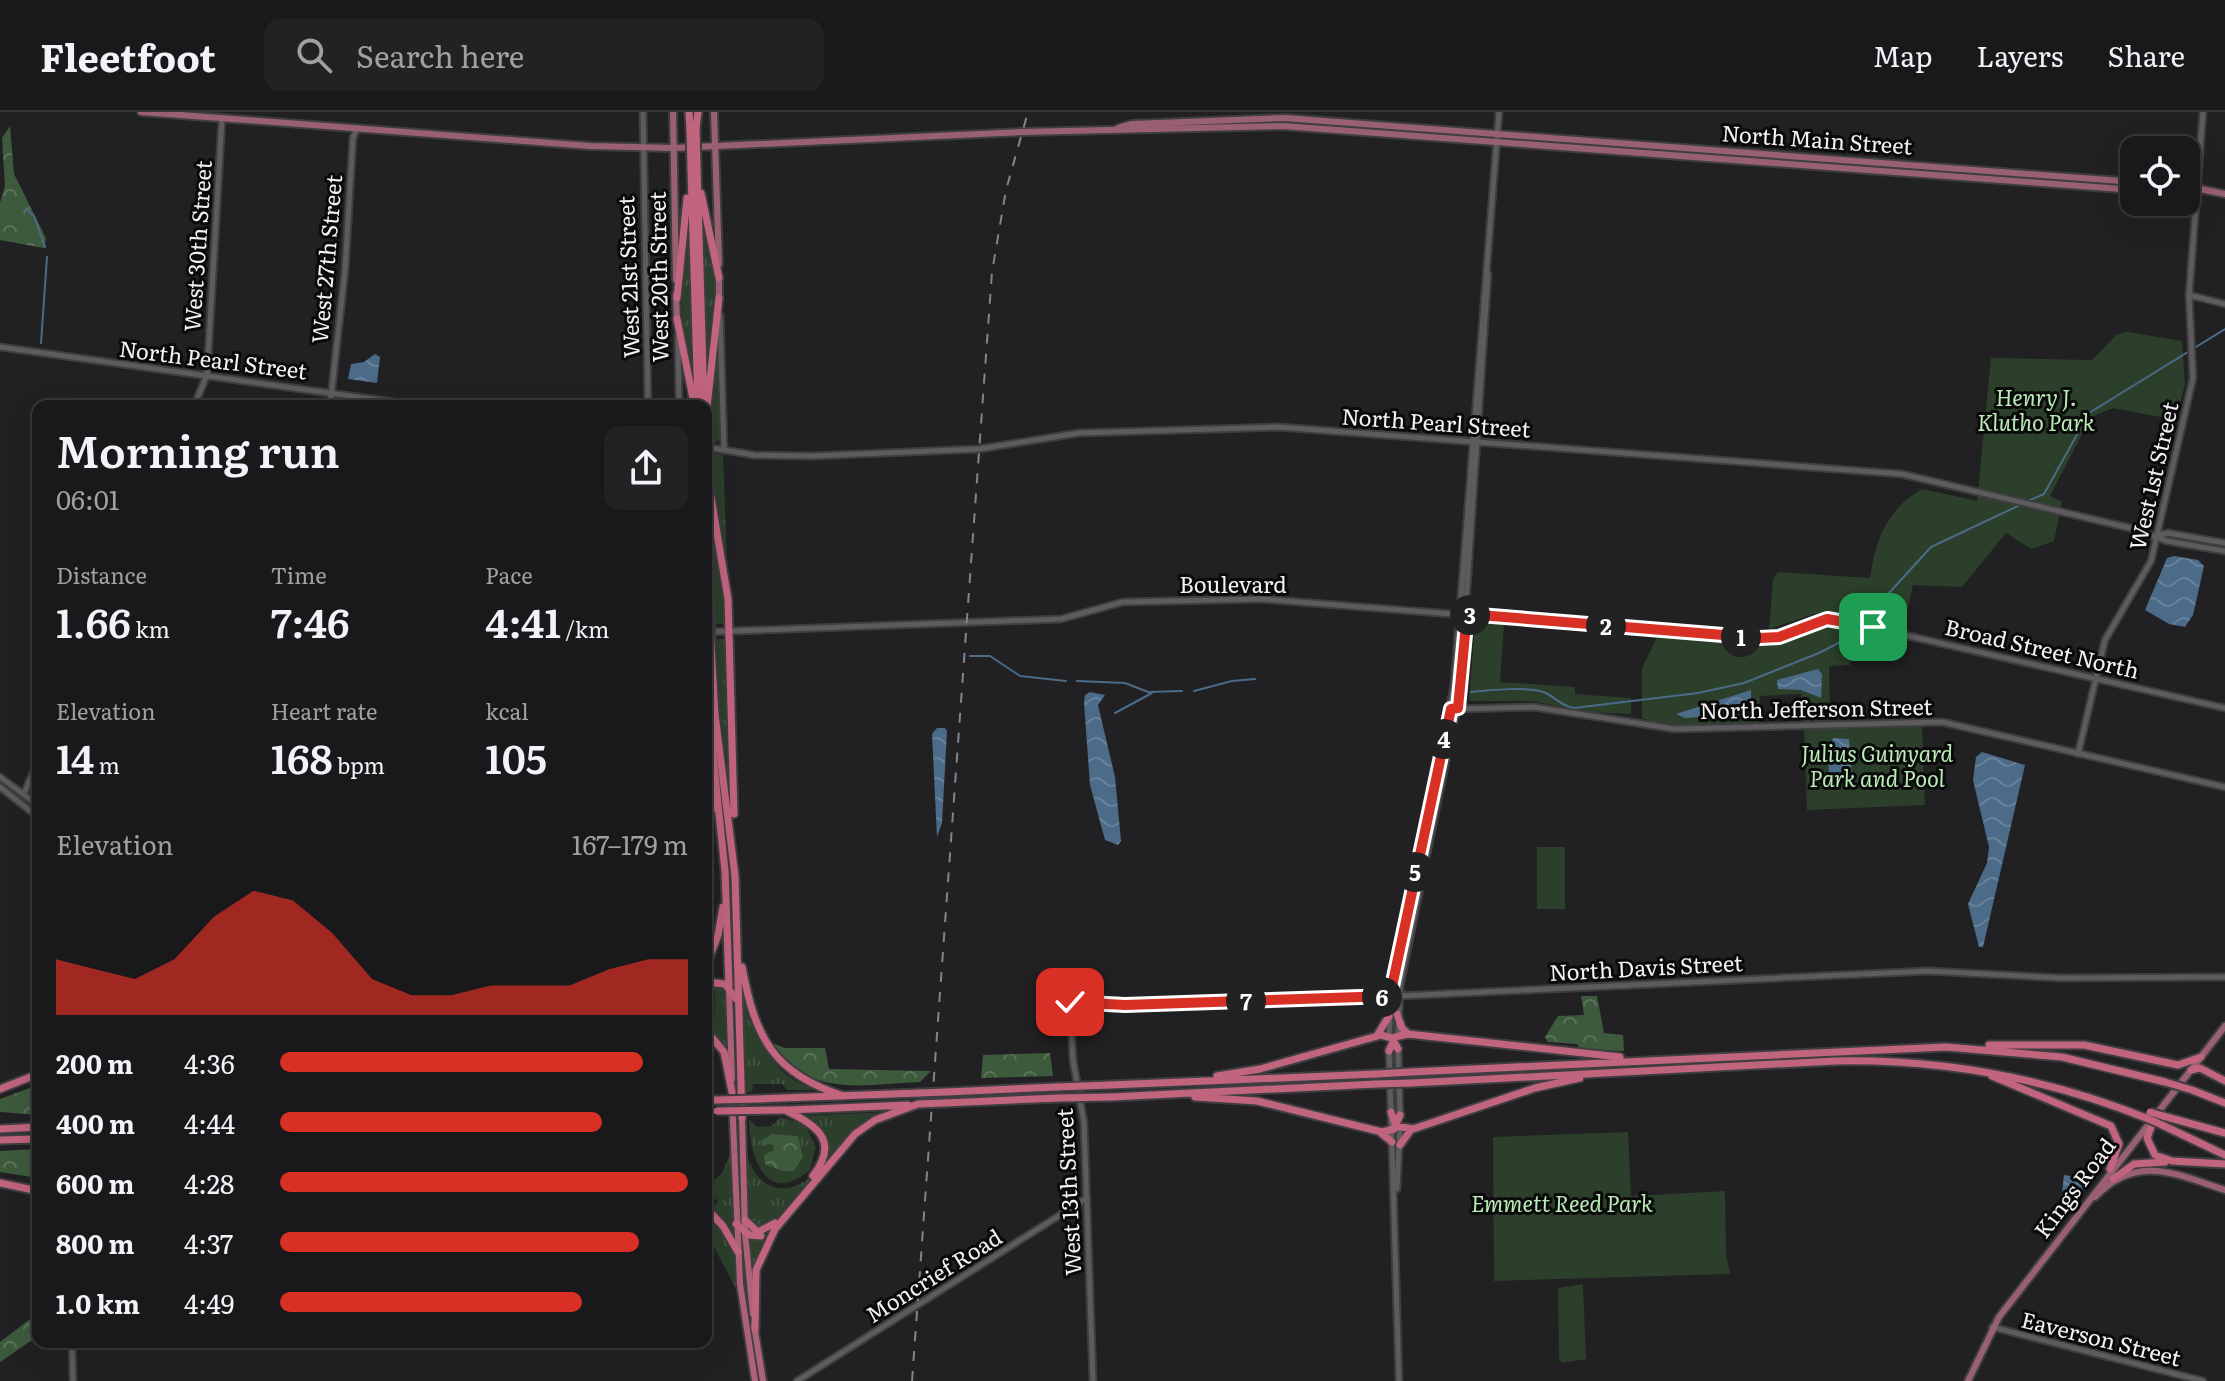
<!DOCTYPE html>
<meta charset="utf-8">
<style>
:root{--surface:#19181a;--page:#222123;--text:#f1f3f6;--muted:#9fa0a2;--line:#373739;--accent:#d93025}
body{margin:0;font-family:Literata,serif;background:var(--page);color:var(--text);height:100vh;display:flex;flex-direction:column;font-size:30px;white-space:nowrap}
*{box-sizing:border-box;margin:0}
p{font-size:26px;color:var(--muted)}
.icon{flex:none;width:44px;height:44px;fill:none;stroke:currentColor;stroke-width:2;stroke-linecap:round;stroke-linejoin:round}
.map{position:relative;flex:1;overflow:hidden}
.side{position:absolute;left:32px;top:288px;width:680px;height:948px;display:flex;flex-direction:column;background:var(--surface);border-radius:16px;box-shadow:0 8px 32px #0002,0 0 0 2px var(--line)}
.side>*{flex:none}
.controls{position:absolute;left:2120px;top:24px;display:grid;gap:16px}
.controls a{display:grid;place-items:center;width:80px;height:80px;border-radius:16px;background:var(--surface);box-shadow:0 8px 32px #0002,0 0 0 2px var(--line);font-size:40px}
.pin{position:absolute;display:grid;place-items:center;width:68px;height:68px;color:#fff;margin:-34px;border-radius:16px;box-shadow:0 4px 12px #0006}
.km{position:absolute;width:40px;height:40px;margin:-20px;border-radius:50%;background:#222;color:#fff;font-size:22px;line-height:40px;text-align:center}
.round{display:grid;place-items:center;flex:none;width:84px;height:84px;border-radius:16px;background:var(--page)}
.headline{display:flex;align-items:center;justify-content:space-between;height:136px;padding:0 24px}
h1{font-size:44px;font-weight:600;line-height:60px}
.metrics{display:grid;grid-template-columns:repeat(3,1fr);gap:12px;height:136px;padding:8px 24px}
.metrics div{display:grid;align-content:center}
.metrics b{font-size:40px;font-weight:600}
.metrics small{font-size:22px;font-weight:400}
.metrics p{font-size:22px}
.chart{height:224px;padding:16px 24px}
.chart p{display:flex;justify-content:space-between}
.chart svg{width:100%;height:144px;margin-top:8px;fill:var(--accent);opacity:.7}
ul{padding:0 24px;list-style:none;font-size:26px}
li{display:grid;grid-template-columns:128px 96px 1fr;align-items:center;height:60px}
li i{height:20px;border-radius:10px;background:var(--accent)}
header{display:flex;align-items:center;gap:48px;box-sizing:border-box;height:112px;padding:0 40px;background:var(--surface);border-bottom:2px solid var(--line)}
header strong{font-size:38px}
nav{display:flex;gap:44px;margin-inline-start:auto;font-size:28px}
.search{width:560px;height:72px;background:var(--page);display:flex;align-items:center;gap:20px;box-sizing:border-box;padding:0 28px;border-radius:16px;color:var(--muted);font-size:30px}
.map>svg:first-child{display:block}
.grass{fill:url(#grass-tufts)}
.forest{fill:url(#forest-crowns)}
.green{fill:#2b3f2a}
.water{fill:url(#water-waves)}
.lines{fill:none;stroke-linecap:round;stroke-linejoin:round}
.stream{stroke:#4c6b88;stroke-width:2}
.tertiary-casing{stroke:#3e3d3f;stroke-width:9}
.secondary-casing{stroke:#3e3d3f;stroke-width:9}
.primary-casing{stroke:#3e3d3f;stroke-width:10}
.trunk-casing{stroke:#3e3d3f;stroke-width:10}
.motorway-casing{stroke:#3e3d3f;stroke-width:11}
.tertiary{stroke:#5d5b5e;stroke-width:5}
.secondary{stroke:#5d5b5e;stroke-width:5}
.primary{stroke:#996071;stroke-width:6}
.trunk{stroke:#ad6278;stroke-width:6}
.motorway{stroke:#c1647e;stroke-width:7}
.rail{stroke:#858486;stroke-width:2;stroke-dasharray:10 10;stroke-linecap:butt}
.motorway-bridge-casing{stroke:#3e3d3f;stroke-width:11;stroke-linecap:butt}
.motorway-bridge{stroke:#c1647e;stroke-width:7}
.route-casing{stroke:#fff;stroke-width:16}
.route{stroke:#d93025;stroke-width:10}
.labels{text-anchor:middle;stroke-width:6;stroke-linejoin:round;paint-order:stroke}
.street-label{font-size:22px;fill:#f2f1f3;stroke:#0a0a0b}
.park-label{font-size:22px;font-style:italic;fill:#baebb6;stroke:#0a0a0b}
</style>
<header>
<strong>Fleetfoot</strong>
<div class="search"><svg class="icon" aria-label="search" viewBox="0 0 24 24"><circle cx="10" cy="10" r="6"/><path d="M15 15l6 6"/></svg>Search here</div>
<nav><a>Map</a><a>Layers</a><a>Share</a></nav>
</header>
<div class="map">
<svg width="2225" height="1269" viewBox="0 0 2225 1269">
<defs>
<pattern id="grass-tufts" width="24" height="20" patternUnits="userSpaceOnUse" patternTransform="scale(2)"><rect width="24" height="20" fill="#2b3f2a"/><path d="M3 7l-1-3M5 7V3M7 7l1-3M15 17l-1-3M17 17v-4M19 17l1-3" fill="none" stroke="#40523f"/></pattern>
<pattern id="forest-crowns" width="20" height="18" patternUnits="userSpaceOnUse" patternTransform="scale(2)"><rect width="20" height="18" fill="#3e5a3c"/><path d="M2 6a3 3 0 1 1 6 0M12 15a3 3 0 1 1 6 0" fill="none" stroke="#5a7259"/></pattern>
<pattern id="water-waves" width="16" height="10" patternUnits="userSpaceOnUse" patternTransform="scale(2)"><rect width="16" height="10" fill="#4c6b88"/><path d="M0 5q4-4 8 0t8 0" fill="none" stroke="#668199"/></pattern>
</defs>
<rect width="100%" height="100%" fill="#212022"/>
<!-- grass -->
<path class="grass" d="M702,92L715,170L707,261Z
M689,102L693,272C678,206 679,168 689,102Z
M719,219L721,327L713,332L712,269Z
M713,341L723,343L727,451L715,393Z
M710,389L724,466L725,512H715Z
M716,527H724L725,530L729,665L720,607Z
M706,873L725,875L726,937L706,917V909L714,914L715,879L706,877Z
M742,877C769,915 755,962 820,978H787L782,972H753L752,980H747Z
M890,1000L868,1009L771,1118L752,1165L747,1043C768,1110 839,1061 820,1026C816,1018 804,1010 798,1004Z
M781,1005L805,1013L816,1035L810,1058C765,1096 749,1043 749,1007L757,1015L771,1014Z
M730,1042L737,1181C729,1157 706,1131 706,1106L712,1112V1098L718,1088L706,1085V1075L722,1061Z"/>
<!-- forest -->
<path class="forest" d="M10,14L14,62L46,126L44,136L0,128V91L5,74L2,26Z
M1581,884H1597L1604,921L1623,923L1624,939L1580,937L1577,932L1548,930L1545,925L1558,904L1584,903Z
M767,929L785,936H825L829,957L931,959L920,970C854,973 813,986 767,929Z
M1050,941L1053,964L981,966L983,943Z
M38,973V1003L0,1000V987Z
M772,1022L798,1024L803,1045L794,1059H782L765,1052L764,1043L774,1038L772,1032L762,1034L761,1029Z
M38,1037V1066L0,1060V1039Z
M38,1201V1224L0,1250V1230Z"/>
<!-- green -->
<path class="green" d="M2127,220L2182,229L2185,272L2176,308L2113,296L2091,305L2050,384L2062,390L2054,429L2031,437L2006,421L1962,475L1913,473L1904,513L1824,499L1769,517L1773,467L1778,460L1870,466C1875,428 1887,397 1922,377L1977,389L1991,246L2092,248L2116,223Z
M1475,510L1504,513L1500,570L1575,575V582L1631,586V602L1590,600L1532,589H1469Z
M1829,515L1863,521L1853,535L1850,553L1829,554L1830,609L1802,610L1801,582L1760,584L1758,612L1664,614L1642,606V556L1657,525L1774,533Z
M1922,613L1925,693L1807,698L1804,616Z
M1537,735H1565V797H1537Z
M1628,1020L1631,1084L1725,1079L1726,1141L1730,1162L1494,1169L1493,1025Z
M1583,1172L1586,1247L1562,1251L1559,1247L1558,1176Z"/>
<!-- water -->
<path class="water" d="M375,242L380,245L377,271L348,267L351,252L364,250Z
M2174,444L2198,448L2204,454L2193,503L2185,515L2169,512L2145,498L2167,446Z
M1818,557L1822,562L1821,586L1801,578L1778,577L1777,568Z
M1751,578V592L1743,602L1685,606L1676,602Z
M1090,580L1105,583L1098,593L1115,665L1121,729L1118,733L1105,728L1090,673L1084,590L1085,583Z
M937,616H945L947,619L942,711L937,725L932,622Z
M1834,626L1849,627L1852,663L1829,664L1828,632Z
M1982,640L2025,653L1983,835H1979L1968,792L1987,751L1989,735L1973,668L1976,645Z
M2064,1063L2091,1067L2066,1103L2061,1089Z"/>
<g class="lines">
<!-- stream -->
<path class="stream" d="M26,97L34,104L45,135
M41,231L47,145
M2028,389L2044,382L2089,301L2225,217
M970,544H990L1020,564L1066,569
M1077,569L1125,571L1148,580L1182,579
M1194,579L1232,569L1255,567
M1471,580C1487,578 1532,574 1546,581C1557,587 1562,594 1574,596L1698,581L1744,571L1819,541L1848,526L1931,435L2022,392
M1115,601L1152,581"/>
<!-- tertiary casing -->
<g class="tertiary-casing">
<path id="tertiary" d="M643,0L648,294
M2189,183L2225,192
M720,203L724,338
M678,224L679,294
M0,235L422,294
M194,294L207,263L222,6
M706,335L754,343L812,344L979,337L1079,321L1279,315L1902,362L2130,416L2167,429L2225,439
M2159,423L2168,421L2225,431
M1456,597L1534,595L1675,617L1942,610L2225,675
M2078,642L2105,528L2151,449L2193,266L2189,183L2203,0
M24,681L38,650
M1398,925L1400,874L1460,580L1488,162
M1389,926L1392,874L1454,574L1499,0
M1398,935L1400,1005
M1389,936L1399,1269
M1397,1077L1400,1015
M1992,1215L2203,1269
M1093,1269L1084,1011L1073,948L1070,890L1125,893L1421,883L1928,859L2061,866L2225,865"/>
</g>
<!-- secondary casing -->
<g class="secondary-casing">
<path id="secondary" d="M330,294L345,158L353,26L357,16
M706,520L1061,507L1123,490L1261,487L1760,526C1787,527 1807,508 1834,507L2225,596
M0,665L38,693
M0,675L38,705
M72,1230L73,1269
M797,1269L1087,1086"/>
</g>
<!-- primary casing -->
<g class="primary-casing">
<path id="primary" d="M141,0L590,34L674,36L1022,20L1283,14L2134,78
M673,0L676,168
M714,0L719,152
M1118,16L1132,12L1285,6L2134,70
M2186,74L2225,82
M719,164V186
M676,183L677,207
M2095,1085C2137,1041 2175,1062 2225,1078
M1968,1269L1999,1205L2225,914"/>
</g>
<!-- trunk casing -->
<g class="trunk-casing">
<path id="trunk" d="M729,878L732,967
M732,986L740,1172L755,1269
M742,1006L745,1121L753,1202
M754,1213L763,1269"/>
</g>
<!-- motorway casing -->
<g class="motorway-casing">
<path id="motorway" d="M689,0L690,17
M696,16L698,0
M691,56L698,294
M697,56L704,294
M701,81L719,166
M677,186L687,86
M677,207L694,291
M706,304L719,186
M706,355L728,487L734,702
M707,379L710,501
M711,534L715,602L735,764L742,1006
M706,576L725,759L729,874
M706,663L714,696
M706,854L718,823L723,795
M742,855C755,925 773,962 844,984
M706,870L725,872L737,888
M1397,902L1402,916L1408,922
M706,918L724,940L732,980
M1378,922L1389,904
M1989,933H2084L2178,953L2201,945
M1389,939L1395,925L1408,922L1620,945
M2191,958L2200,956L2225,969
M1411,960L1946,935L2062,945L2165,970
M1217,964L1260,957L1381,923L1392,926L1398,937
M1992,964L2111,1014L2119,1032L2110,1057
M1411,971L1835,949C1943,947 2046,966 2146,1006
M1110,973L1376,962
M0,977L38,962
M2192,978L2225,991
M946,980L1057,975
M1111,985L1376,972
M1195,985L1257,989L1382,1020L1394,1017L1400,1003
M758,987L919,981
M706,988H716
M944,991L1059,986
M785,998C817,1013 840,1029 813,1064
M788,998L908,993
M1391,1000L1396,1014L1413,1017L1535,976L1580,966
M2155,1004L2147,1026L2155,1043L2172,1049L2225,1052
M2163,1004L2225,1021
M2158,1011L2225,1043
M0,1017L38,1015
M1380,1020L1392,1030
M0,1028L38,1027
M1400,1033L1410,1019
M2113,1067L2134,1052L2165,1050
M0,1071L38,1079
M706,1096L723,1114L738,1140
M745,1108L758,1120L775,1111
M736,1112L750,1123L761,1124
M755,1217L756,1158L775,1117L855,1022L875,1008L918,992"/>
</g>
<!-- tertiary -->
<use href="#tertiary" class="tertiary"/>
<!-- secondary -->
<use href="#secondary" class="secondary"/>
<!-- primary -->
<use href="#primary" class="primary"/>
<!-- trunk -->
<use href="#trunk" class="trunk"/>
<!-- motorway -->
<use href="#motorway" class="motorway"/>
<!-- rail -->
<path class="rail" d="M912,1269L992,160L1006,78L1028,0"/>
<!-- motorway-bridge casing -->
<g class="motorway-bridge-casing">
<path id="motorway-bridge" d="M696,16L697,56
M690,17L691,56
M710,501L711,534
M1376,962L1411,960
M2165,970L2192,978
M1376,972L1411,971
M1057,975L1110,973
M919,981L946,980
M1059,986L1111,985
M716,988L758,987
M918,992L944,991
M717,999L785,998
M2150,1000L2163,1004
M2146,1006L2158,1011"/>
</g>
<!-- motorway-bridge -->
<use href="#motorway-bridge" class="motorway-bridge"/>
</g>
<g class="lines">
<!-- route casing -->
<g class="route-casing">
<path id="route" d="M1070,890L1125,893L1390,884L1451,597L1458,596L1467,502L1760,526L1779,525L1827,507L1873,515"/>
</g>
<!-- route -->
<use href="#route" class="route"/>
</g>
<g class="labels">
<!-- street labels -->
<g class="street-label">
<text transform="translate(1817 28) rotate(4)" y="8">North Main Street</text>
<text transform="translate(198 134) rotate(-86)" y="8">West 30th Street</text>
<text transform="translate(327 147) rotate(-85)" y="8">West 27th Street</text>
<text transform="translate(629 165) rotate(-92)" y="8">West 21st Street</text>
<text transform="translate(659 165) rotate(-91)" y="8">West 20th Street</text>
<text transform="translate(213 248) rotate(7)" y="8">North Pearl Street</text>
<text transform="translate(1436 311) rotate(4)" y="8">North Pearl Street</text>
<text transform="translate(2154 364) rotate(-77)" y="8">West 1st Street</text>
<text x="1233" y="481">Boulevard</text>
<text transform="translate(2042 537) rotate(13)" y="8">Broad Street North</text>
<text transform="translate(1816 597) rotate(-1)" y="8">North Jefferson Street</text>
<text transform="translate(1646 856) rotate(-3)" y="8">North Davis Street</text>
<text transform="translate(2075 1076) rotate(-53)" y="8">Kings Road</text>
<text transform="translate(1069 1080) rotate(-93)" y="8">West 13th Street</text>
<text transform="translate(934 1164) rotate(-32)" y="8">Moncrief Road</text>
<text transform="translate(2101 1227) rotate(14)" y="8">Eaverson Street</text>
</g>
<!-- park labels -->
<g class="park-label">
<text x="2036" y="294">Henry J.<tspan x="2036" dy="25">Klutho Park</tspan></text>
<text x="1877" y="650">Julius Guinyard<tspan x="1877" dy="25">Park and Pool</tspan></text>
<text x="1562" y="1100">Emmett Reed Park</text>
</g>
</g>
</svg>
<div class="controls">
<a><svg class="icon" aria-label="locate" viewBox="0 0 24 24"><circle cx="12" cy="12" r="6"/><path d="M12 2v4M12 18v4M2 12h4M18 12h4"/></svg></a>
</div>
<div class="pin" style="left:1873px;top:515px;background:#1e9e55"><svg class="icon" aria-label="arrive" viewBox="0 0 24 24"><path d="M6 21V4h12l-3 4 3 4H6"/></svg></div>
<div class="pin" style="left:1070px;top:890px;background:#d93025"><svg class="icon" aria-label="check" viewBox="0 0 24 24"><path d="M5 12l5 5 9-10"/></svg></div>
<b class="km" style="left:1741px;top:525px">1</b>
<b class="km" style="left:1606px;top:514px">2</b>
<b class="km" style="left:1470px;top:503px">3</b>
<b class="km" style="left:1444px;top:627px">4</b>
<b class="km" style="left:1415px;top:760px">5</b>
<b class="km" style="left:1382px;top:885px">6</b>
<b class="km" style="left:1246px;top:889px">7</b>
<section class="side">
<div class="headline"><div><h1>Morning run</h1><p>06:01</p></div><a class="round"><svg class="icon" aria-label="share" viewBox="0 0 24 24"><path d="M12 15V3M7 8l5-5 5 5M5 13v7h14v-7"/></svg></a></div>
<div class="metrics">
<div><p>Distance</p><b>1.66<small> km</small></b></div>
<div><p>Time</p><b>7:46</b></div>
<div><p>Pace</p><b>4:41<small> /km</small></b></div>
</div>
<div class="metrics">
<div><p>Elevation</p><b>14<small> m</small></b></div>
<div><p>Heart rate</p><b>168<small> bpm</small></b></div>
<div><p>kcal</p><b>105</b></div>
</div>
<div class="chart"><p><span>Elevation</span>167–179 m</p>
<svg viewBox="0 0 160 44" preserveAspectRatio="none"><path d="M0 44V27L10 30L20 33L30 27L40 14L50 6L60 9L70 19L80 33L90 38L100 38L110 35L120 35L130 35L140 30L150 27L160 27V44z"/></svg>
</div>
<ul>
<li><b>200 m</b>4:36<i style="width:89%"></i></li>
<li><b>400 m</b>4:44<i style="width:79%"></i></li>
<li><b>600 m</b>4:28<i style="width:100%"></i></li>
<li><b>800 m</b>4:37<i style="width:88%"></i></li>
<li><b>1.0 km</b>4:49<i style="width:74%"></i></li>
</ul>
</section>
</div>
